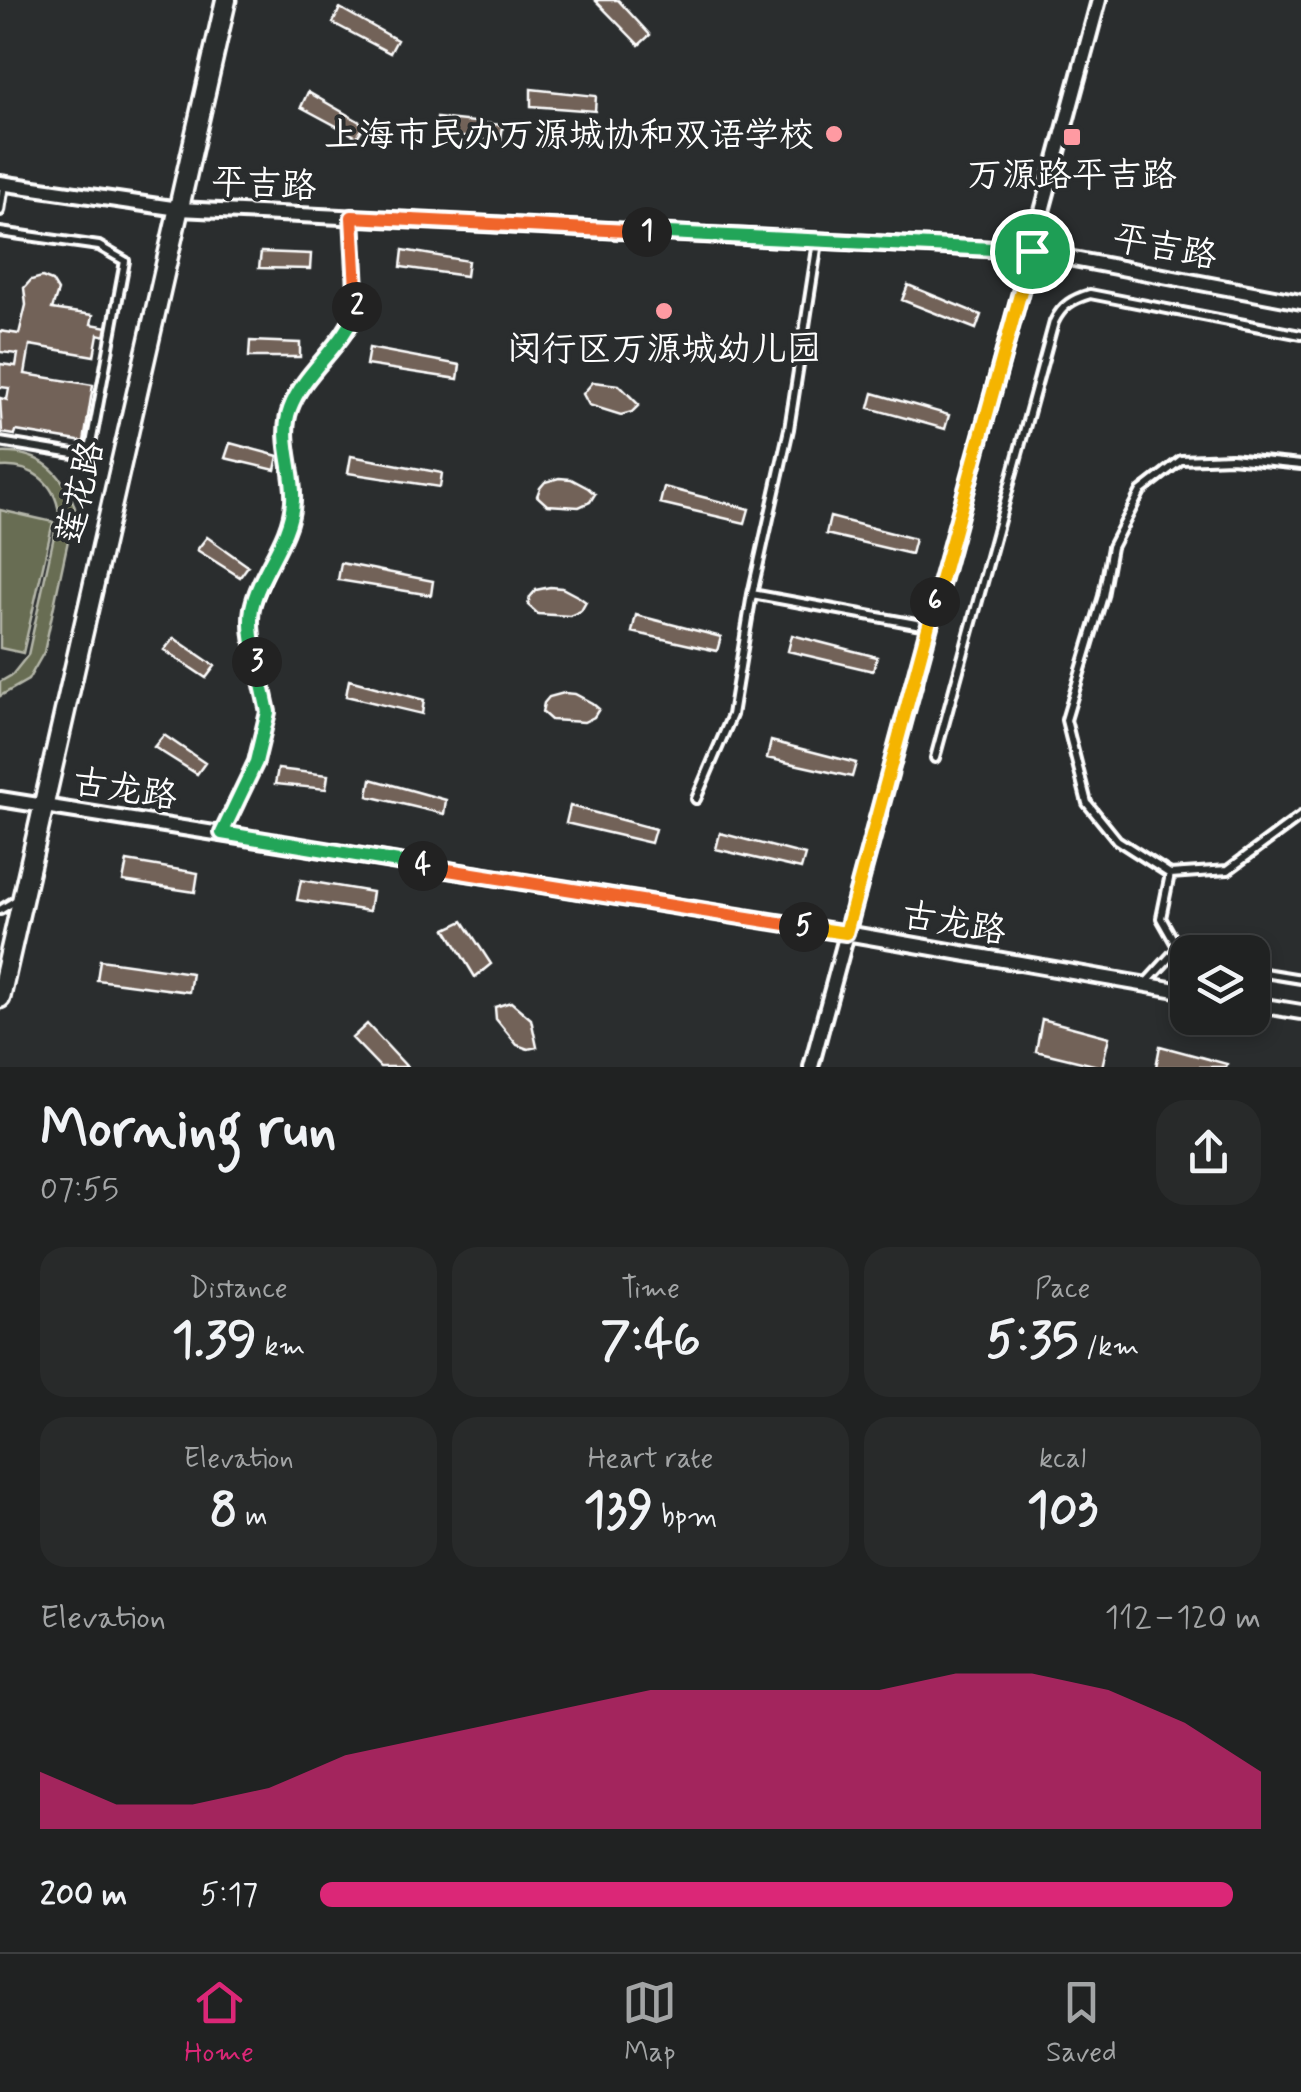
<!DOCTYPE html>
<meta charset="utf-8">
<style>
:root{--surface:#202222;--page:#282a2a;--text:#f1f3f6;--muted:#a2a4a5;--line:#3d3f40;--accent:#db2777}
body{margin:0;font-family:Mynerve,"LXGW WenKai TC",sans-serif;background:var(--page);color:var(--text);height:100vh;display:flex;flex-direction:column;font-size:38px;white-space:nowrap}
*{box-sizing:border-box;margin:0}
p{font-size:32px;color:var(--muted)}
.icon{flex:none;width:55px;height:55px;fill:none;stroke:currentColor;stroke-width:2;stroke-linecap:round;stroke-linejoin:round}
.map{position:relative;height:1067px;overflow:hidden}
.drawer{display:flex;flex-direction:column;background:var(--surface);flex:1}
.drawer>*{flex:none}
.tools{position:absolute;left:1170px;top:935px;display:grid;gap:20px}
.tools a{display:grid;place-items:center;width:100px;height:100px;border-radius:20px;background:var(--surface);box-shadow:0 5px 15px #0003,0 0 0 2px var(--line);font-size:50px}
.pin{position:absolute;display:grid;place-items:center;width:85px;height:85px;color:#fff;margin:-42px;border:5px solid #fff;border-radius:50%;box-shadow:0 2px 10px #0007}
.km{position:absolute;width:50px;height:50px;margin:-25px;border-radius:50%;background:#222;color:#fff;font-size:28px;line-height:50px;text-align:center}
.round{display:grid;place-items:center;flex:none;width:105px;height:105px;border-radius:30px;background:var(--page)}
.head{display:flex;align-items:center;justify-content:space-between;height:170px;padding:0 40px}
h1{font-size:55px;font-weight:800;line-height:75px}
.stats{display:grid;grid-template-columns:repeat(3,1fr);gap:15px;height:170px;padding:10px 40px}
.stats div{display:grid;align-content:center;border-radius:25px;background:var(--page);text-align:center}
.stats b{font-size:50px;font-weight:800}
.stats small{font-size:28px;font-weight:400}
.stats p{font-size:28px}
.chart{height:280px;padding:20px 40px}
.chart p{display:flex;justify-content:space-between}
.chart svg{width:100%;height:180px;margin-top:10px;fill:var(--accent);opacity:.7}
ul{padding:0 40px;list-style:none;font-size:32px}
li{display:grid;grid-template-columns:160px 120px 1fr;align-items:center;height:75px}
li i{height:25px;border-radius:12px;background:var(--accent)}
.dock{display:flex;justify-content:space-around;align-items:center;height:140px;border-top:2px solid var(--line);background:var(--surface);font-size:28px;color:var(--muted)}
.dock a{display:grid;justify-items:center;gap:5px}
.dock .selected{color:var(--accent)}
.map>svg:first-child{display:block}
.green{fill:#686d53;stroke:#b4b6a9;stroke-width:2.5}
.building{fill:#726259;stroke:#fff;stroke-width:2.5}
.lines{fill:none;stroke-linecap:round;stroke-linejoin:round}
.service-casing{stroke:#fff;stroke-width:14}
.minor-casing{stroke:#fff;stroke-width:20}
.secondary-casing{stroke:#fff;stroke-width:25}
.service{stroke:#2a2d2e;stroke-width:6}
.minor{stroke:#2a2d2e;stroke-width:12}
.secondary{stroke:#2a2d2e;stroke-width:18}
.split-1-casing{stroke:#fff;stroke-width:20}
.split-2-casing{stroke:#fff;stroke-width:20}
.split-3-casing{stroke:#fff;stroke-width:20}
.split-4-casing{stroke:#fff;stroke-width:20}
.split-5-casing{stroke:#fff;stroke-width:20}
.split-6-casing{stroke:#fff;stroke-width:20}
.split-7-casing{stroke:#fff;stroke-width:20}
.split-1{stroke:#22a559;stroke-width:12}
.split-2{stroke:#f0652b;stroke-width:12}
.split-3{stroke:#22a559;stroke-width:12}
.split-4{stroke:#22a559;stroke-width:12}
.split-5{stroke:#f0652b;stroke-width:12}
.split-6{stroke:#f5b400;stroke-width:12}
.split-7{stroke:#f5b400;stroke-width:12}
.poi-dot{fill:#ff9aa2;stroke:#2a2d2e;stroke-width:4}
.labels{text-anchor:middle;stroke-width:8;stroke-linejoin:round;paint-order:stroke}
.poi-label{font-size:35px;fill:#fff;stroke:#2a2d2e}
.street-label{font-size:35px;fill:#fff;stroke:#2a2d2e}
</style>
<div class="map">
<svg width="1301" height="1067" viewBox="0 0 1301 1067">
<rect width="100%" height="100%" fill="#2a2d2e"/>
<filter id="ink" filterUnits="userSpaceOnUse"><feTurbulence type="fractalNoise" baseFrequency=".01" numOctaves="2"/><feDisplacementMap in="SourceGraphic" scale="20" xChannelSelector="R" yChannelSelector="G"/><feConvolveMatrix kernelMatrix="1 2 1 2 8 2 1 2 1" color-interpolation-filters="sRGB"/></filter>
<g filter="url(#ink)">
<!-- green -->
<path class="green" d="M0,453C39,451 64,472 75,508L44,652L28,680L0,696V682L12,675L28,655L59,513C55,482 31,464 0,467Z
M0,510L53,522L23,653L0,648Z"/>
<!-- building -->
<path class="building" d="M595,0H618L650,35L639,45Z
M340,8L397,40L390,53L333,23Z
M531,89L596,96L595,111L531,106Z
M308,92L365,125L357,137L301,107Z
M437,118L503,125L501,140L437,135Z
M403,250L468,261L466,276L401,267Z
M261,252L311,254L310,269L259,268Z
M42,277L52,281L58,291L52,309L93,315L91,324L108,327L106,336L98,334L94,356L30,345L25,374L93,385L84,442L16,431L15,435L2,433L0,398L7,400L9,388L0,387V364L16,366L18,354L0,352V331L19,334L26,305L24,288L31,280Z
M908,285L981,315L976,329L902,300Z
M250,341L300,343V357H249Z
M369,348L460,365L458,379L366,365Z
M593,382L619,385L639,405L632,412L621,415L589,405L583,394Z
M873,393L949,415L945,429L869,408Z
M230,443L278,456L275,470L225,458Z
M351,456L442,473L440,487L348,473Z
M559,478L571,479L588,488L595,494L590,502L579,507L547,505L537,496L540,488L545,482Z
M664,487L749,509L745,523L660,503Z
M830,517L915,539L911,554L826,534Z
M207,537L248,566L240,577L197,550Z
M341,563L433,581L431,595L338,580Z
M550,587L562,588L579,597L586,602L581,611L570,616L538,614L528,605L530,597L536,590Z
M636,615L721,637L717,651L632,632Z
M792,635L877,657L873,671L788,651Z
M174,638L215,666L206,678L164,650Z
M349,680L424,700L422,714L346,696Z
M564,693L575,694L592,703L599,709L594,717L584,722L551,720L542,712L544,703L549,697Z
M164,735L205,763L197,774L154,747Z
M771,741L856,763L852,777L767,758Z
M278,769L328,775L326,789L275,784Z
M371,779L446,800L444,814L368,796Z
M570,806L655,829L651,843L566,823Z
M720,833L805,855L801,869L716,849Z
M127,861L198,873L195,892L123,881Z
M301,880L372,892L369,911L297,900Z
M463,921L491,964L475,977L446,929Z
M100,960L192,973L189,992L97,980Z
M511,1002L531,1019L537,1047L528,1049L517,1045L496,1019L495,1007Z
M1042,1019L1109,1037L1102,1067L1036,1051Z
M367,1024L407,1067H380L352,1038Z
M1160,1046L1227,1064L1226,1067H1156Z"/>
<g class="lines">
<!-- service casing -->
<g class="service-casing">
<path id="service" d="M0,211L4,185
M0,232L99,246L125,261L91,444L80,455L0,442
M1301,465L1231,458L1181,460L1141,491L1112,547L1103,596L1066,720L1087,803L1117,840L1170,874L1228,870L1301,816
M752,594L927,626
M935,758L1054,322C1062,305 1073,299 1090,294L1301,335
M696,799L732,715L752,594L789,429L818,242
M223,832L255,762L269,711L251,635L253,608L284,537L294,502L287,445L289,411L306,378L351,327L359,302L352,217
M0,910L18,899
M1252,971L1301,979
M1145,984L1178,948L1161,918L1170,874"/>
</g>
<!-- minor casing -->
<g class="minor-casing">
<path id="minor" d="M0,183L179,209L1031,251L1301,302
M0,799L846,933L1188,992
M1252,1004L1301,1012
M811,1067L1099,0"/>
</g>
<!-- secondary casing -->
<g class="secondary-casing">
<path id="secondary" d="M0,998L226,0"/>
</g>
<!-- service -->
<use href="#service" class="service"/>
<!-- minor -->
<use href="#minor" class="minor"/>
<!-- secondary -->
<use href="#secondary" class="secondary"/>
</g>
</g>
<g class="lines" filter="url(#ink)">
<!-- split-1 casing -->
<g class="split-1-casing">
<path id="split-1" d="M647,232L1032,251"/>
</g>
<!-- split-2 casing -->
<g class="split-2-casing">
<path id="split-2" d="M357,307L352,217L647,232"/>
</g>
<!-- split-3 casing -->
<g class="split-3-casing">
<path id="split-3" d="M257,662C253,645 249,626 252,608C260,571 291,540 293,501C295,471 279,439 290,409C304,370 345,346 357,307"/>
</g>
<!-- split-4 casing -->
<g class="split-4-casing">
<path id="split-4" d="M257,662L268,712L256,762L222,833L423,866"/>
</g>
<!-- split-5 casing -->
<g class="split-5-casing">
<path id="split-5" d="M423,866L804,927"/>
</g>
<!-- split-6 casing -->
<g class="split-6-casing">
<path id="split-6" d="M804,927L846,933L935,602"/>
</g>
<!-- split-7 casing -->
<g class="split-7-casing">
<path id="split-7" d="M935,602L1032,251"/>
</g>
<!-- split-1 -->
<use href="#split-1" class="split-1"/>
<!-- split-2 -->
<use href="#split-2" class="split-2"/>
<!-- split-3 -->
<use href="#split-3" class="split-3"/>
<!-- split-4 -->
<use href="#split-4" class="split-4"/>
<!-- split-5 -->
<use href="#split-5" class="split-5"/>
<!-- split-6 -->
<use href="#split-6" class="split-6"/>
<!-- split-7 -->
<use href="#split-7" class="split-7"/>
</g>
<!-- markers -->
<g class="poi-dot">
<circle cx="834" cy="134" r="10"/>
<rect x="1062" y="127" width="20" height="20" rx="5"/>
<circle cx="664" cy="311" r="10"/>
</g>
<g class="labels">
<!-- poi labels -->
<g class="poi-label">
<text x="814" y="146" text-anchor="end">上海市民办万源城协和双语学校</text>
<text x="1072" y="186">万源路平吉路</text>
<text x="664" y="360">闵行区万源城幼儿园</text>
</g>
<!-- street labels -->
<g class="street-label">
<text transform="translate(264 183) rotate(3)" y="12">平吉路</text>
<text transform="translate(1165 246) rotate(11)" y="12">平吉路</text>
<text transform="translate(79 492) rotate(-77)" y="12">莲花路</text>
<text transform="translate(125 788) rotate(9)" y="12">古龙路</text>
<text transform="translate(954 922) rotate(10)" y="12">古龙路</text>
</g>
</g>
</svg>
<div class="tools">
<a><svg class="icon" aria-label="layers" viewBox="0 0 24 24"><path d="M12 4l9 5-9 5-9-5zM3 14l9 5 9-5"/></svg></a>
</div>
<div class="pin" style="left:1032px;top:251px;background:#1e9e55"><svg class="icon" aria-label="arrive" viewBox="0 0 24 24"><path d="M6 21V4h12l-3 4 3 4H6"/></svg></div>
<b class="km" style="left:647px;top:232px">1</b>
<b class="km" style="left:357px;top:307px">2</b>
<b class="km" style="left:257px;top:662px">3</b>
<b class="km" style="left:423px;top:866px">4</b>
<b class="km" style="left:804px;top:927px">5</b>
<b class="km" style="left:935px;top:602px">6</b>
</div>
<section class="drawer">
<div class="head"><div><h1>Morning run</h1><p>07:55</p></div><a class="round"><svg class="icon" aria-label="share" viewBox="0 0 24 24"><path d="M12 15V3M7 8l5-5 5 5M5 13v7h14v-7"/></svg></a></div>
<div class="stats">
<div><p>Distance</p><b>1.39<small> km</small></b></div>
<div><p>Time</p><b>7:46</b></div>
<div><p>Pace</p><b>5:35<small> /km</small></b></div>
</div>
<div class="stats">
<div><p>Elevation</p><b>8<small> m</small></b></div>
<div><p>Heart rate</p><b>139<small> bpm</small></b></div>
<div><p>kcal</p><b>103</b></div>
</div>
<div class="chart"><p><span>Elevation</span>112–120 m</p>
<svg viewBox="0 0 160 44" preserveAspectRatio="none"><path d="M0 44V30L10 38L20 38L30 34L40 26L50 22L60 18L70 14L80 10L90 10L100 10L110 10L120 6L130 6L140 10L150 18L160 30V44z"/></svg>
</div>
<ul>
<li><b>200 m</b>5:17<i style="width:97%"></i></li>
</ul>
</section>
<nav class="dock">
<a class="selected"><svg class="icon" aria-label="home" viewBox="0 0 24 24"><path d="M3 11l9-7 9 7M6 9v11h12V9"/></svg>Home</a>
<a><svg class="icon" aria-label="map" viewBox="0 0 24 24"><path d="M3 6l6-2 6 2 6-2v14l-6 2-6-2-6 2zM9 4v14M15 6v14"/></svg>Map</a>
<a><svg class="icon" aria-label="saved" viewBox="0 0 24 24"><path d="M7 4h10v16l-5-4-5 4z"/></svg>Saved</a>
</nav>
